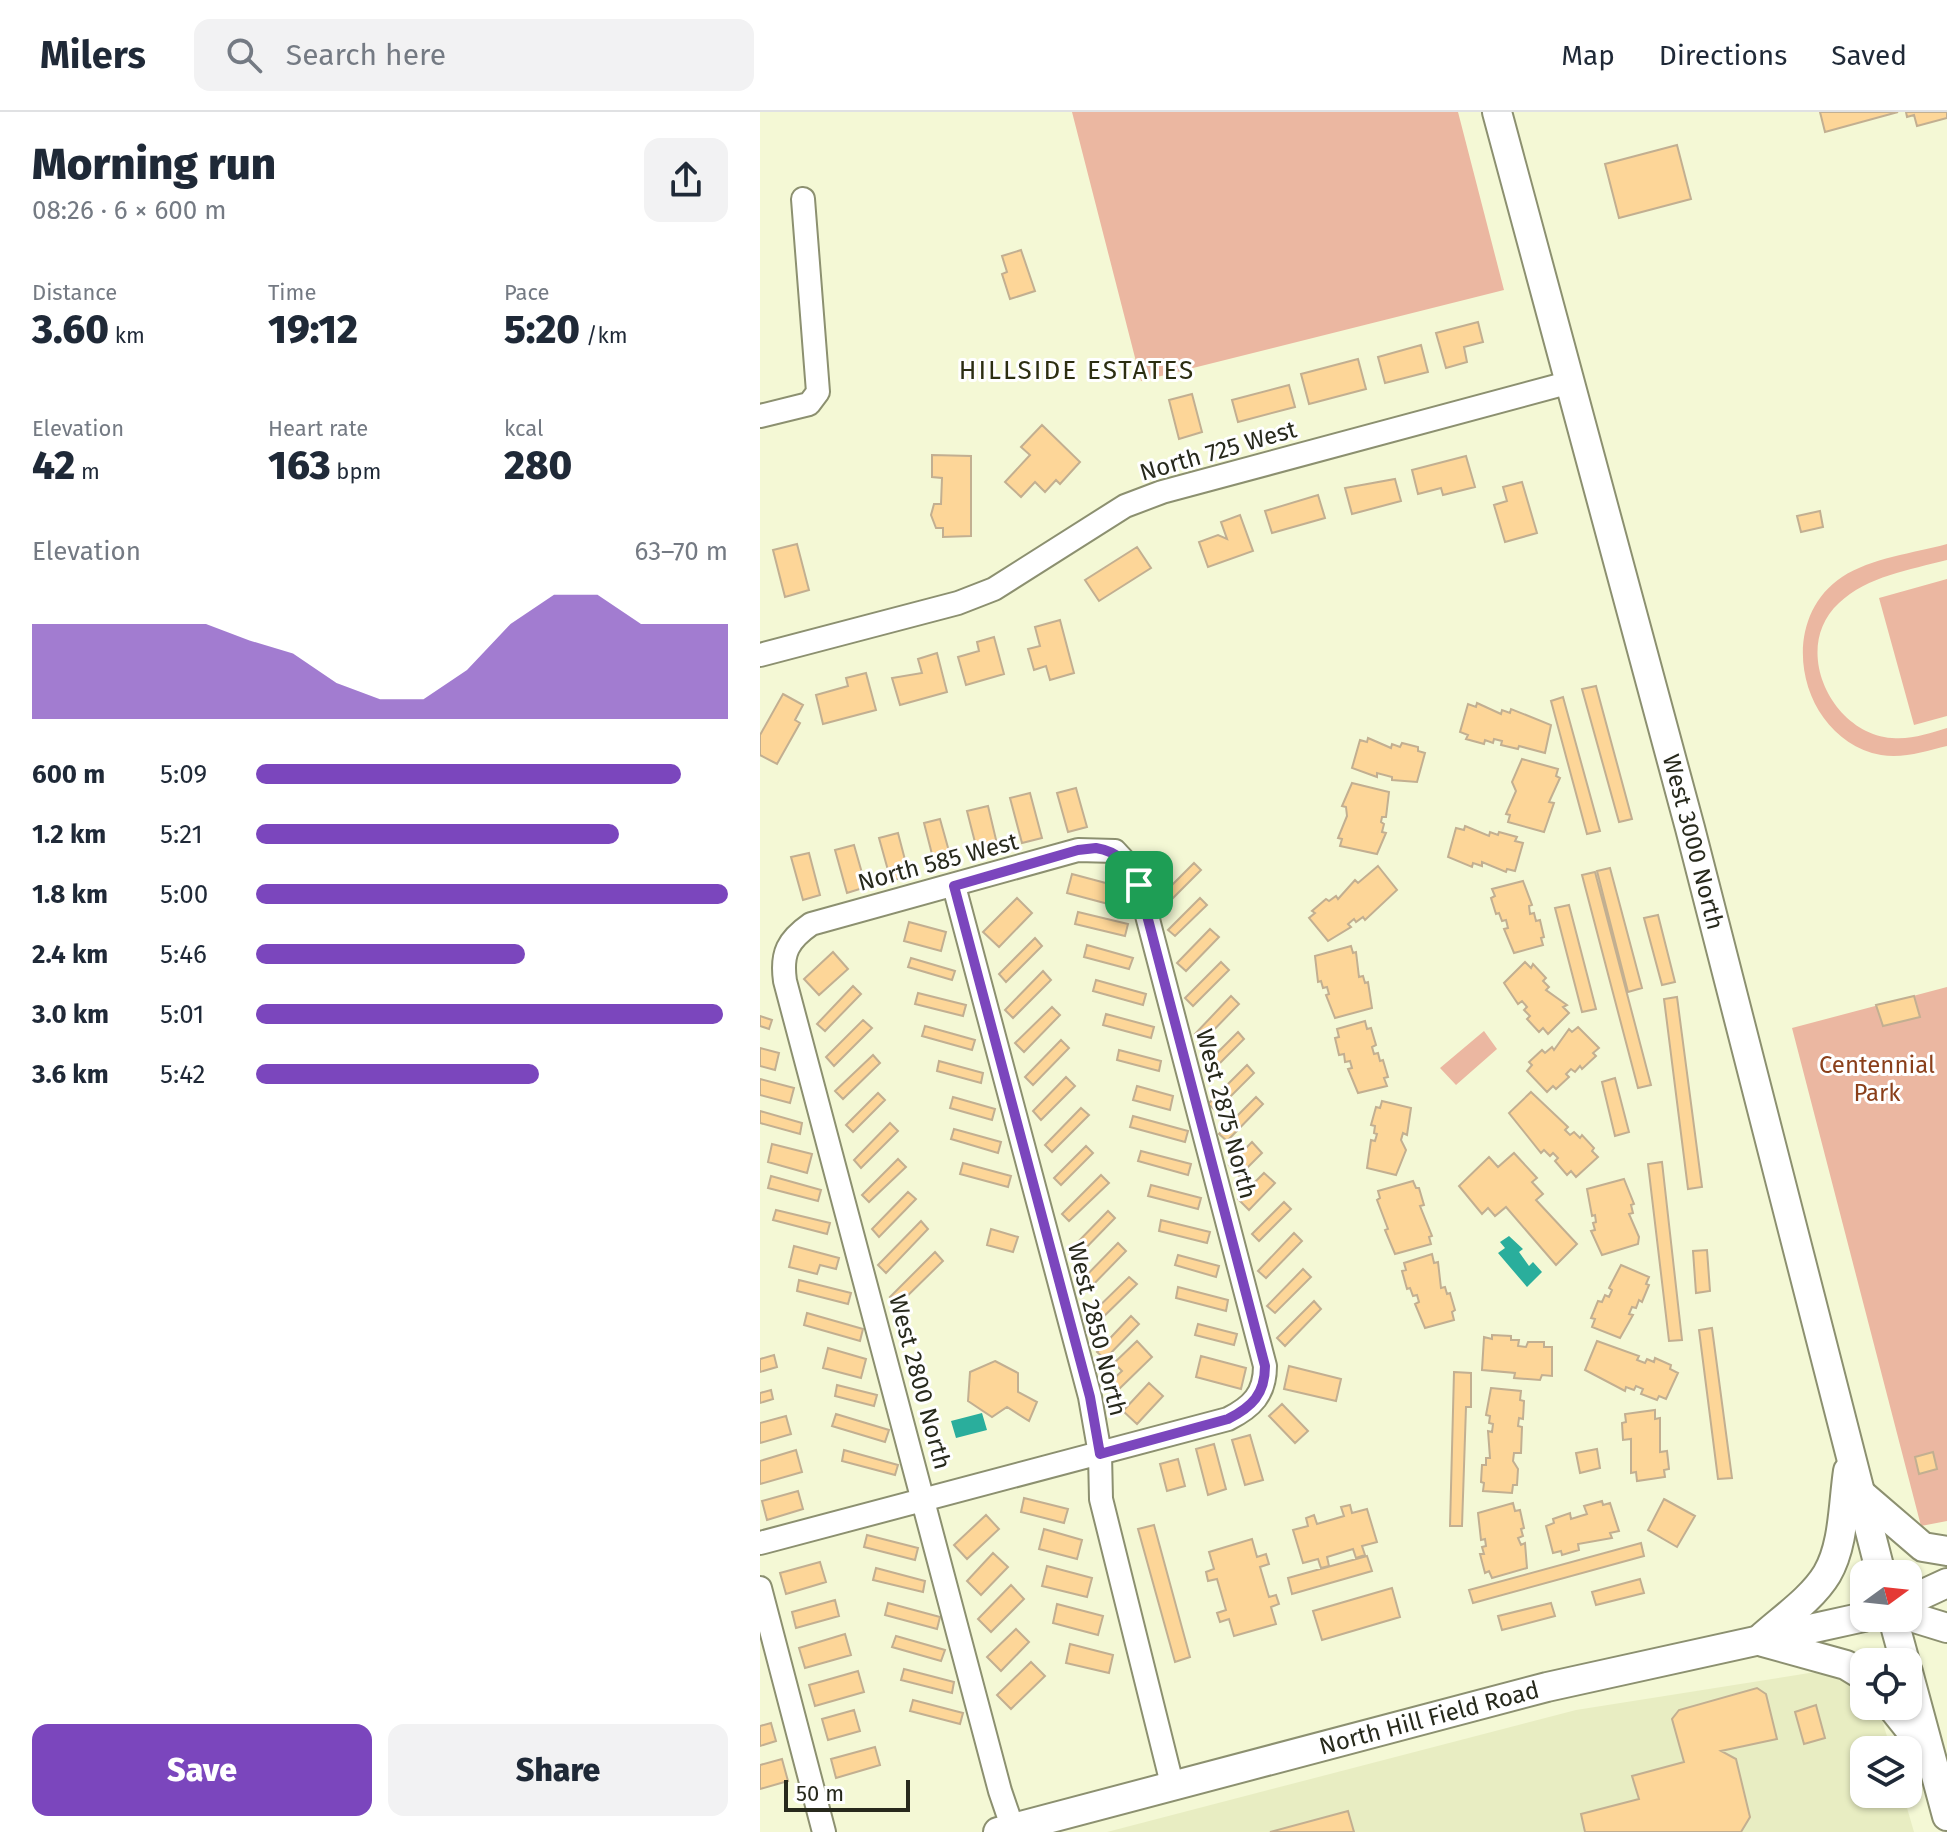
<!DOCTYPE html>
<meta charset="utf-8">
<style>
:root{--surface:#fff;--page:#f2f2f3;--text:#1f2937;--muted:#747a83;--line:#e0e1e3;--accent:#7b46bd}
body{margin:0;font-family:"Fira Sans",sans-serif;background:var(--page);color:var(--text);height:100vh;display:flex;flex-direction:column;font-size:30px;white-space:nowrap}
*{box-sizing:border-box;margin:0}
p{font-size:26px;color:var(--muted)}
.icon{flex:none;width:44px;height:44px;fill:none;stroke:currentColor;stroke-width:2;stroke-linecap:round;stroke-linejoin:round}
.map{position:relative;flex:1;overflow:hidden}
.panel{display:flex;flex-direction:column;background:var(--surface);width:760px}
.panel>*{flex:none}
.needle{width:52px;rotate:75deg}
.buttons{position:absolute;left:1090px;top:1448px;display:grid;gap:16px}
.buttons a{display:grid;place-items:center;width:72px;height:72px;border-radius:16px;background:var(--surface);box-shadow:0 2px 6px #0004;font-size:40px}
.scale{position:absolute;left:24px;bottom:20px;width:126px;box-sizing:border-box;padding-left:8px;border:4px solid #27291c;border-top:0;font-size:22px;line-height:28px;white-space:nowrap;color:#27291c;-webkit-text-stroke:6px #fff;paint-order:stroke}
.pin{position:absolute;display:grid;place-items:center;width:68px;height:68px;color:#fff;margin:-34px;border-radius:16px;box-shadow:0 4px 12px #0006}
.round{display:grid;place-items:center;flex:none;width:84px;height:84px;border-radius:16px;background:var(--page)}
.summary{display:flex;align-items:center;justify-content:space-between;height:136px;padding:0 32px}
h1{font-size:44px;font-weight:800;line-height:60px}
.stats{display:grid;grid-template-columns:repeat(3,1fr);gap:12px;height:136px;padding:8px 32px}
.stats div{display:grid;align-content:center}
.stats b{font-size:40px;font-weight:800}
.stats small{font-size:22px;font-weight:400}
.stats p{font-size:22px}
.chart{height:224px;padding:16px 32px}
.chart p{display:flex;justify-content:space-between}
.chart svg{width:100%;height:144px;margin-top:8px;fill:var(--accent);opacity:.7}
.cta{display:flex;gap:16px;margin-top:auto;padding:16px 32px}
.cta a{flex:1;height:92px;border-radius:16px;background:var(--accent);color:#fff;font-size:32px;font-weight:800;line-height:92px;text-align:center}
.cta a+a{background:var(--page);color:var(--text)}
ul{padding:0 32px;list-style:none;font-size:26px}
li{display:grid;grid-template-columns:128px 96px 1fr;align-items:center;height:60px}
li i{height:20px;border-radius:10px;background:var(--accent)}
header{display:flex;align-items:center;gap:48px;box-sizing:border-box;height:112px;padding:0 40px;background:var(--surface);border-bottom:2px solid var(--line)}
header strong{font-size:38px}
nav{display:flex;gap:44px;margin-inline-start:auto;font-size:28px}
.search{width:560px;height:72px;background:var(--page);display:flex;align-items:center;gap:20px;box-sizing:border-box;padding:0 28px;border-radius:16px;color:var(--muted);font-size:30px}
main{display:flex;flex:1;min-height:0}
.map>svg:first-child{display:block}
.built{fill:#e8edc2}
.green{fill:#ebb7a1}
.water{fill:#2aae9c}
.building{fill:#fdd698;stroke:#c2af91;stroke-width:2}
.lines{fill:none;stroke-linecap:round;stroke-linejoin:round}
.minor-casing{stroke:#8c9070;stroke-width:26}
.major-casing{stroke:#8c9070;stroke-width:32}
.minor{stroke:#fff;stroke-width:22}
.major{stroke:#fff;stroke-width:28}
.route-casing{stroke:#fff;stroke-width:16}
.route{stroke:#7b46bd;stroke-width:10}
.labels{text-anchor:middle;stroke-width:6;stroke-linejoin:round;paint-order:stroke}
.street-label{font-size:24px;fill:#27291c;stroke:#fff}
.park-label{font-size:24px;fill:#8a3f1a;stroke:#fff}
.neighbourhood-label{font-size:26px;letter-spacing:2px;fill:#2c2e11;stroke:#fff}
</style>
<header>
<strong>Milers</strong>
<div class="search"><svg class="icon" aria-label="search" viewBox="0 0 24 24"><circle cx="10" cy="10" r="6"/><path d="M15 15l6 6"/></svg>Search here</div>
<nav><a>Map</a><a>Directions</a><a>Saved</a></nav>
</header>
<main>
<section class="panel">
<div class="summary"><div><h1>Morning run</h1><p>08:26 · 6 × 600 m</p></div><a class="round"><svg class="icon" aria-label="share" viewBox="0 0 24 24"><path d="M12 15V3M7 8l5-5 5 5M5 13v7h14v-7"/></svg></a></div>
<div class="stats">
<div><p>Distance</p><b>3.60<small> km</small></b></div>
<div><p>Time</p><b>19:12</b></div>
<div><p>Pace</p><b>5:20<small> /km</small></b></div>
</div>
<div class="stats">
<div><p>Elevation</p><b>42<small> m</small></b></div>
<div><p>Heart rate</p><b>163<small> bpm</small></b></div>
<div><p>kcal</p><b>280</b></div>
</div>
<div class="chart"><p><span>Elevation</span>63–70 m</p>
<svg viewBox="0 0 160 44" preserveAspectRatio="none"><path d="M0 44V15L10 15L20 15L30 15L40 15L50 20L60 24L70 33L80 38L90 38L100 29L110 15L120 6L130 6L140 15L150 15L160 15V44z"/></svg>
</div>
<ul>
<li><b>600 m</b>5:09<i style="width:90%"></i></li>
<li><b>1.2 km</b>5:21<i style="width:77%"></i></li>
<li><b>1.8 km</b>5:00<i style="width:100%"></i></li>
<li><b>2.4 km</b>5:46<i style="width:57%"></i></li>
<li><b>3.0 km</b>5:01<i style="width:99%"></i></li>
<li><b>3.6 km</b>5:42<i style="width:60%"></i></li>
</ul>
<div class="cta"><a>Save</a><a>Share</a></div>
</section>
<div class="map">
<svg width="1187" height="1720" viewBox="0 0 1187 1720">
<rect width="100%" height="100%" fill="#f4f8d5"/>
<!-- built -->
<path class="built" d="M1062,1559L1104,1575V1594H1118L1131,1638H1104V1682H1143L1154,1720H347L816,1598Z"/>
<!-- green -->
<path class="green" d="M312,0H698L744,178L381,269Z
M1187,432V448C1149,458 1108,464 1079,491C1030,536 1072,622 1132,626C1151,628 1170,621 1187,616V634C1166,639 1143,647 1121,643C1041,628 1013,511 1082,465C1111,446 1154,441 1187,432Z
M1187,467V604L1154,613L1119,486Z
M1187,875V1409L1161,1414L1032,916Z
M724,919L737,937L696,973L680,956Z"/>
<!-- water -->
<path class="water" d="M749,1124L763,1137L759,1140L769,1154L773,1150L782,1160L767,1175L738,1141L745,1136L740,1130Z
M222,1301L227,1318L196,1326L191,1309Z"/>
<!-- building -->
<path class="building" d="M1060,0H1138L1065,20Z
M1146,0H1187V6L1157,14L1154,3L1147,5Z
M917,33L931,87L859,106L845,52Z
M261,138L275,179L250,187L242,162L247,160L242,144Z
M718,210L723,230L704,235L707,250L686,256L676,221Z
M661,233L668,260L625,271L618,245Z
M598,247L606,277L549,292L541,262Z
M529,273L535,295L478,310L472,288Z
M432,282L442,320L419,327L409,288Z
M282,313L320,350L300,372L296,368L285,380L275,370L261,385L245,370L270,343L261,335Z
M172,343L211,344V424L183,425V416H176L171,403L174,392H181L182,366L172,365Z
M706,344L715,375L683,383L681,376L658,382L652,358Z
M635,367L641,389L592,402L585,376Z
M762,370L777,421L745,430L734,393L747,389L743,375Z
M558,383L565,406L512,421L505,399Z
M1060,399L1063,415L1041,420L1037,404Z
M480,403L493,439L448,455L439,430L458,423L467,427L461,410Z
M37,432L49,478L25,485L13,438Z
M377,435L391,456L339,489L325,468Z
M300,508L314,561L290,568L286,554L274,558L268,537L280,534L275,515Z
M234,525L244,562L206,573L198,545L219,539L217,530Z
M177,541L187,580L140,593L132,566L162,561L158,547Z
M106,561L116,598L63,612L56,583L88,574L86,566Z
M836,574L872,707L859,710L822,577Z
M23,582L43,593L35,608L40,611L17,652L0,643V623Z
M803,585L840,719L827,722L791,589Z
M717,591L741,602L742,598L750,601L751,597L791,613L785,641L759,634L758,637L741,633L742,629L734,627L733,631L725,628L724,632L706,627L708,623L700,620L708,592L716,595Z
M608,626L631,636L632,632L640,635L642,631L658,635V639L665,641L657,670L632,668V665L617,661V665L592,656L600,628L607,630Z
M762,647L798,657L796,664L800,666L789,690L794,691L784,720L748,710L750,703L746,702L756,679L752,670Z
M592,671L629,680L626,705H622L621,710L624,712L622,720L626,721L617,742L580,734L582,727L578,726L587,704L586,695L582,694Z
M316,676L327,715L308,720L297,681Z
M270,681L282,726L262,731L250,686Z
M228,694L238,736L218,742L207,699Z
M180,707L192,750L175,754L164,711Z
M705,714L729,724L730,720L738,723L739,720L757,725L755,729L763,731L755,759L747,757L746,760L722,750V754L713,751L712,755L688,745L696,716L704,718Z
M138,721L149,763L131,769L119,726Z
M94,733L106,775L87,781L75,738Z
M49,741L60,783L43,788L31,745Z
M434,751L441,758L408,791L401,784Z
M618,754L637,778L605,808L603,805L596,810L594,807L588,812L591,815L568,829L549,806L555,801L552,799L566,787L569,789L576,784L578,787L595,768L598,771Z
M850,756L882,876L868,880L837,759Z
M835,760L891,973L878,976L822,763Z
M312,762L357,774L352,793L307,781Z
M763,769L772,793L769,794L770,802L774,801L776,809L780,808L784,825L781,826L783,833L754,841L744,817L748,816L746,808L742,809L739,801L736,802L731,786L735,784L732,777Z
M257,786L272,801L239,835L223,820Z
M440,786L447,793L415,824L408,818Z
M809,793L836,897L822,900L795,796Z
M318,800L368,812L365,824L315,812Z
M898,803L915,870L902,873L884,806Z
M149,810L186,820L181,839L144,829Z
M450,817L459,825L426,859L417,851Z
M275,826L282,834L246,870L239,862Z
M327,833L373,846L369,857L324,845Z
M591,834L593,841L596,840L599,865L603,864L605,871L608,870L612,896L575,906L566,883L569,882L567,875L563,876L561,869L558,870L555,844Z
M73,840L88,857L59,883L44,867Z
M151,846L195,859L192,868L148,855Z
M461,850L469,858L433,894L425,886Z
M765,850L771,856L773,852L786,866L783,869L789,875L786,878L807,893L803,895L809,901L788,922L783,916L779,920L767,907L770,904L764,898L767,895L762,889L758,892L744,871Z
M283,859L291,868L253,906L245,898Z
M336,868L386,882L383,893L333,879Z
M93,874L101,882L65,919L57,912Z
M158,881L206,893L203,904L155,892Z
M471,884L479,892L443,929L435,922Z
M1154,884L1160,905L1123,914L1116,893Z
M917,885L942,1075L928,1077L904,887Z
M292,895L300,903L264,940L255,931Z
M346,902L394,915L391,926L343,913Z
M0,904L12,908L9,917L0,914Z
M103,908L112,916L74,954L66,945Z
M605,909L607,917L611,916L616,933L612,935L614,942L618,941L620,949L623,948L628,965L624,966L627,974L598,981L588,957L592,956L590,949L585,950L584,942L579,943L575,926L579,925L577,917Z
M165,914L215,928L212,938L162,924Z
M818,915L839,936L833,941L836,944L822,957L820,954L815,960L811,957L806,962L809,965L796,977L793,974L787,980L767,959L772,953L769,950L782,938L785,941L792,935L794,938L809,917L812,920Z
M478,920L484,927L451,960L445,953Z
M301,928L309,936L273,973L265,965Z
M0,936L19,941L15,958L0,954Z
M359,938L401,949L399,959L357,948Z
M113,943L120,951L83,987L75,979Z
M179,949L223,961L221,971L177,959Z
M487,953L494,961L456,999L448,992Z
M306,965L315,974L281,1008L273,999Z
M855,966L869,1020L855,1024L842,970Z
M0,967L34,976L30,991L0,983Z
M377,974L413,984L410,998L373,988Z
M771,980L808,1015L805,1018L810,1023L814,1020L820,1026L822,1023L834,1036L832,1039L838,1045L816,1065L811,1059L807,1063L795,1049L798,1046L793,1041L790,1044L784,1038L781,1041L749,1001Z
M118,981L125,988L93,1020L86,1013Z
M193,985L235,997L232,1008L190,996Z
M496,985L503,992L467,1029L459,1022Z
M622,989L651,996L647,1023L643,1021L641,1028L646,1038L636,1063L607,1056L611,1028L615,1029L617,1022L614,1021L615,1014L611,1013L616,995L620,996Z
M321,996L329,1003L292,1040L285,1033Z
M0,999L42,1011L40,1022L0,1011Z
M373,1004L428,1019L425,1030L370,1015Z
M130,1011L138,1019L101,1056L94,1048Z
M194,1017L241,1030L238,1041L191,1027Z
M492,1030L502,1041L479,1064L469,1053Z
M12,1032L52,1042L47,1061L8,1050Z
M326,1034L333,1041L301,1073L294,1066Z
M381,1039L431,1052L428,1063L378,1049Z
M754,1041L777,1066L772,1070L783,1082L776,1088L817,1132L796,1153L746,1095L735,1104L728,1096L722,1102L699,1074L729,1045L738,1055Z
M138,1047L146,1055L109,1090L102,1083Z
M902,1050L922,1228L909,1229L888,1052Z
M203,1051L251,1064L248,1075L200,1062Z
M504,1061L515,1071L489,1098L478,1087Z
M341,1063L349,1071L309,1109L302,1102Z
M11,1064L61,1078L58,1089L8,1076Z
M864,1067L874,1092L871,1093L873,1101L869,1102L879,1125L878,1132L842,1143L831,1119L835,1118L833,1111L836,1110L835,1103L832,1104L827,1077Z
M653,1069L656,1076H659L664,1093L660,1094L672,1124L669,1125L671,1132L635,1142L625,1118L628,1117L617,1088L620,1086L618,1079Z
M391,1073L441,1086L438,1097L388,1084Z
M148,1080L156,1087L119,1125L112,1117Z
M524,1090L531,1097L499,1129L492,1122Z
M16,1098L70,1111L67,1122L13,1108Z
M348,1099L355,1106L319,1143L312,1136Z
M401,1108L450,1120L447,1131L399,1119Z
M161,1109L168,1117L126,1161L118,1153Z
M231,1117L258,1125L253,1140L227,1133Z
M534,1121L542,1129L506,1166L498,1159Z
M358,1131L366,1139L327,1179L319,1171Z
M34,1134L79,1146L76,1157L60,1153L57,1162L29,1155Z
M947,1138L950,1179L936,1181L933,1139Z
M175,1140L183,1149L138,1193L130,1185Z
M672,1142L674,1151L678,1150L681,1176L685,1175L687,1182L690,1181L695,1198L692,1200L694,1208L665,1216L655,1192L659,1190L657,1183L653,1184L650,1176L647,1177L642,1159L646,1158L644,1151Z
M418,1143L459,1154L456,1165L415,1153Z
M861,1153L889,1165L886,1172L889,1173L882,1190L879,1188L876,1196L872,1195L869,1202L873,1203L860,1226L832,1215L835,1207L831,1206L838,1189L842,1190L845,1183L849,1185L852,1178L849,1176Z
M543,1157L551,1165L515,1201L507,1194Z
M369,1165L377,1172L336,1212L329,1204Z
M39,1168L91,1181L88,1192L37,1179Z
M418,1175L468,1188L466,1199L416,1186Z
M554,1189L561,1197L525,1234L517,1226Z
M47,1201L103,1217L100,1229L44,1213Z
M371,1204L379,1212L345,1247L337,1240Z
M438,1212L477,1222L474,1233L435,1223Z
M952,1216L972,1366L958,1367L939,1218Z
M732,1223L751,1224V1228H759L758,1234L766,1235L768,1230H784V1235H792V1264L782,1263L780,1268L754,1266L755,1261L722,1258L724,1225L732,1227Z
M377,1229L392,1245L357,1279L349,1271L362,1259L354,1251Z
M837,1229L879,1244L877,1248L885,1251L887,1247L894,1250L895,1246L911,1253L910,1257L918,1261L906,1287L899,1284L897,1288L881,1282L883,1277L876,1274L874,1278L866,1275L865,1279L825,1258Z
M68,1236L106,1247L101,1266L63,1256Z
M14,1243L17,1255L0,1260V1247Z
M441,1244L486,1256L481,1277L436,1265Z
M235,1249L258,1261V1280L277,1290L269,1309L247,1295L232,1305L208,1289L210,1260Z
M529,1254L581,1267L576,1289L524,1277Z
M694,1260L711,1261V1295H706L702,1414H690Z
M389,1271L403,1284L377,1312L363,1299Z
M77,1273L117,1283L114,1294L75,1284Z
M731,1276L761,1279L760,1288L764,1289L763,1307L759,1306L758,1314L762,1315L761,1341H754L753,1349L758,1357L757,1373H753L752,1381L723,1379L724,1371L721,1370L722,1353H726V1346H730L728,1319L732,1320L733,1312L729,1311L730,1304L726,1303Z
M11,1278L13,1287L0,1291V1281Z
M522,1292L548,1319L535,1331L509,1304Z
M895,1298V1307L900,1306V1340L907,1339L909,1357L904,1358L905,1365L877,1369L876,1360L871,1361V1327L863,1328L862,1311L866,1310L865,1302Z
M76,1302L129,1318L125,1330L72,1314Z
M26,1304L31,1322L0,1331V1311Z
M490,1323L503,1368L485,1373L472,1328Z
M454,1332L466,1377L448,1383L436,1337Z
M837,1337L840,1356L820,1361L816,1341Z
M36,1338L42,1360L0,1372V1349Z
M84,1338L138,1353L135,1363L82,1349Z
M1173,1340L1177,1357L1159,1362L1155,1345Z
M418,1347L425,1374L407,1379L400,1352Z
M38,1379L43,1397L7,1408L2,1389Z
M264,1386L308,1397L304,1411L261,1400Z
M904,1387L935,1404L917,1435L888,1418Z
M842,1389L843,1393L850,1391L859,1419L850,1421L852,1426L818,1432L819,1438L802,1443L801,1439L793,1441L786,1414L794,1411L793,1407L810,1401L811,1407L827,1402L824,1394Z
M753,1391L755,1399L760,1398L764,1416L761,1417L763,1424L758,1426L761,1433L765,1431L767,1456L732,1466L729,1459L725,1461L720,1442H724L722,1435L726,1434L725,1427L721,1428L718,1401Z
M590,1393L592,1401L607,1397L617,1430L602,1434L605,1443L596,1446L593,1437L567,1445L569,1454L561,1456L558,1447L543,1451L533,1418L548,1414L546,1406L554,1403L557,1412L584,1404L581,1395Z
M226,1403L239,1417L207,1447L194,1433Z
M394,1413L430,1545L415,1550L378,1417Z
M284,1417L322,1428L317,1447L279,1437Z
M107,1423L158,1436L155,1448L104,1435Z
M492,1427L497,1445L506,1442L509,1452L500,1455L509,1485L516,1483L519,1492L511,1495L516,1512L474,1524L469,1507L460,1510L457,1501L466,1498L457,1467L448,1469L446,1460L454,1457L449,1440Z
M881,1431L884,1444L713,1491L709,1478Z
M233,1441L248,1455L221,1483L207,1469Z
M607,1444L612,1459L532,1482L528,1466Z
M60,1450L66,1470L26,1482L20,1461Z
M287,1454L332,1466L327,1485L282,1474Z
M116,1456L165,1469L163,1480L113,1468Z
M880,1467L884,1481L836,1493L832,1480Z
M251,1473L264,1487L231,1520L218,1507Z
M632,1476L640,1505L562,1528L553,1499Z
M75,1488L79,1504L36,1516L32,1500Z
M128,1491L180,1505L177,1517L125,1503Z
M791,1491L795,1504L742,1518L738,1504Z
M297,1492L343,1504L338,1523L293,1511Z
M256,1517L269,1530L241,1559L227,1545Z
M85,1522L91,1543L45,1556L39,1536Z
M136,1524L185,1538L181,1549L132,1535Z
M310,1532L353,1543L349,1561L306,1551Z
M271,1550L285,1564L251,1597L237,1583Z
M144,1557L194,1570L192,1581L141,1568Z
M98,1559L104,1580L55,1594L49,1573Z
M997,1576L1006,1582L1017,1627L961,1639L976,1647L990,1705L981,1720H825L821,1702L879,1687L872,1664L924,1650L912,1607L919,1598Z
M153,1588L203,1601L200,1612L150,1599Z
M1056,1593L1065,1626L1044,1632L1035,1600Z
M94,1598L100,1619L68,1628L62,1607Z
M11,1611L16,1629L0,1634V1614Z
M115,1635L120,1653L76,1666L71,1647Z
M22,1647L28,1669L0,1677V1653Z
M588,1699L594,1720H510Z"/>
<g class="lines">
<!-- minor casing -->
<g class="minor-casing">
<path id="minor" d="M0,304L49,292L58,280L43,87
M0,543L198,491L234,477L365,394L402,380L811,270
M194,774L330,1285L340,1342L341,1387L413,1676
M0,1431L4,1430C158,1390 313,1349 468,1307C492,1295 505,1282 505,1254L379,773L369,754L355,739L318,738L51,812C28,828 21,841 25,869L240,1679L254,1720
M0,1476L64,1720"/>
</g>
<!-- major casing -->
<g class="major-casing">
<g id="major">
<path id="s1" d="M737,0L930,716L1121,1462"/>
<path d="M1099,1380L1163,1435L1187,1439"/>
<path d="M1148,1489L1187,1471"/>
<path d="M1148,1504L1187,1516"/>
<path d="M1133,1506L1145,1550"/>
<path d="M1000,1527C1022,1507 1052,1487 1067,1462C1084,1433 1083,1392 1088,1359"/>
<path d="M1003,1530L1086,1553L1104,1564"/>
<path d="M1148,1560L1187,1704"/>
<path d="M1131,1594L1163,1634"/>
<path id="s2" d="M238,1720L787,1575L1104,1505"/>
</g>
</g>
<!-- minor -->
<use href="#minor" class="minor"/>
<!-- major -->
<use href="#major" class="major"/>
</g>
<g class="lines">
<!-- route casing -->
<g class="route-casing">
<path id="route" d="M336,736C360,740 368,752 379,773L505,1254C505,1282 492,1295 468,1307L340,1342L330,1285L194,774L318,738Z"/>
</g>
<!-- route -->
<use href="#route" class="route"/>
</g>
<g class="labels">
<!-- street labels -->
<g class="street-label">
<text transform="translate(458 339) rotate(-16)" y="8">North 725 West</text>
<text dy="8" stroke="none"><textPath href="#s1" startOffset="756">West 3000 North</textPath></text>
<text transform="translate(178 750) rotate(-15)" y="8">North 585 West</text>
<text transform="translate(466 1002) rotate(75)" y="8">West 2875 North</text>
<text transform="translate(337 1217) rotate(76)" y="8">West 2850 North</text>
<text transform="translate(160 1270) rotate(75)" y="8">West 2800 North</text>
<text dy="8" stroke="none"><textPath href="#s2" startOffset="446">North Hill Field Road</textPath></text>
</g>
<!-- park labels -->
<g class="park-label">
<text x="1117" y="961">Centennial<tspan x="1117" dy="28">Park</tspan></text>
</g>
<!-- neighbourhood labels -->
<g class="neighbourhood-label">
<text x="317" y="267">HILLSIDE ESTATES</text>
</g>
</g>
</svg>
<div class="buttons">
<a><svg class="needle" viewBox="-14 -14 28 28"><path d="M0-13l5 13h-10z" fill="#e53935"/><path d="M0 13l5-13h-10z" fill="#747a83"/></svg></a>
<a><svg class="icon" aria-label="locate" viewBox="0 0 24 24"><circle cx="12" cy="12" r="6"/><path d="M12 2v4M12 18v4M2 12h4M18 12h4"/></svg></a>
<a><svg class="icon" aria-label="layers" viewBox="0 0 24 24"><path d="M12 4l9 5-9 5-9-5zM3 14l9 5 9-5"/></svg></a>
</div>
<div class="scale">50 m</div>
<div class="pin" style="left:379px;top:773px;background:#1e9e55"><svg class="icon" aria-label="arrive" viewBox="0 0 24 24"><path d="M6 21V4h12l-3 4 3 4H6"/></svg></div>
</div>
</main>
